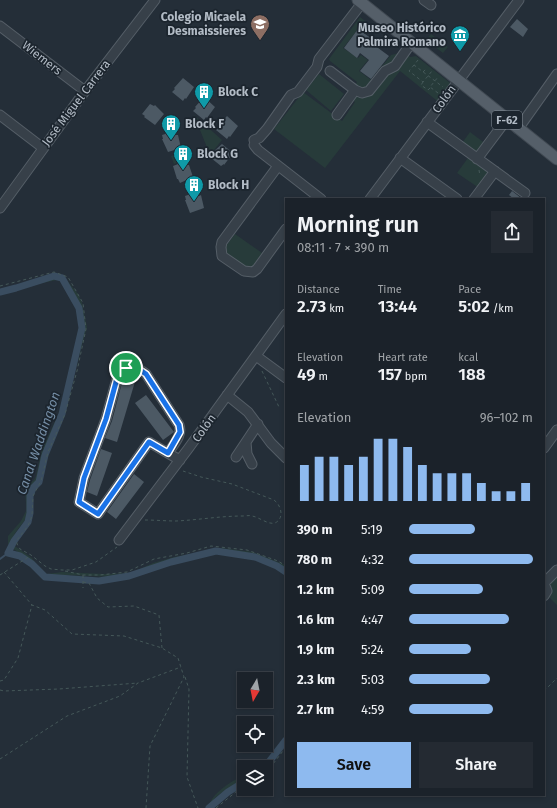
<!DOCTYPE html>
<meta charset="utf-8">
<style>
:root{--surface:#1b222a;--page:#242a32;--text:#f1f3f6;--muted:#a0a4a8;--line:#393f47;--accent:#8ebaef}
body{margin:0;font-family:"Fira Sans",sans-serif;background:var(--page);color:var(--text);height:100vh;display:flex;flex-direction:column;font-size:15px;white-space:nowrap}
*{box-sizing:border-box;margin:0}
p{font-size:13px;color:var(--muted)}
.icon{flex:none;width:22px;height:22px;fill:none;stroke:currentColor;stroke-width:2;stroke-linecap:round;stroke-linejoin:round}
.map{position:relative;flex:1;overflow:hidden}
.sheet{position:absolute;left:285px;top:198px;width:260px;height:598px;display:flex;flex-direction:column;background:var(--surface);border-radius:0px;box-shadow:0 2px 6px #0003,0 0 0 1px var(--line)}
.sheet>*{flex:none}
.needle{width:26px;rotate:190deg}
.fabs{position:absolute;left:237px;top:672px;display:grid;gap:8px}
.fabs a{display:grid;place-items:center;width:36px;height:36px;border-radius:0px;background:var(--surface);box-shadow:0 2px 6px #0003,0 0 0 1px var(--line);font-size:20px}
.pin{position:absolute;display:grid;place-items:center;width:34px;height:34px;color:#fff;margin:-17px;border:2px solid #fff;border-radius:50%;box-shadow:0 1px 4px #0007}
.round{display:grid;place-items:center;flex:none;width:42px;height:42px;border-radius:0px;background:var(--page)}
.head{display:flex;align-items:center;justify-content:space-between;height:68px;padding:0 12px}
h1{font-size:22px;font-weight:600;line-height:30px}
.figures{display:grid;grid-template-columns:repeat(3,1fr);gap:6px;height:68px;padding:4px 12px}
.figures div{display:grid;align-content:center}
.figures b{font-size:17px;font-weight:600}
.figures small{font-size:11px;font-weight:400}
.figures p{font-size:11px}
.chart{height:112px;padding:8px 12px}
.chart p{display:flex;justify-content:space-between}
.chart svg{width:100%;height:72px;margin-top:4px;stroke:var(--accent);stroke-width:6}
.primary-button{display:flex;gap:8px;margin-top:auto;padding:8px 12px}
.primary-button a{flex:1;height:46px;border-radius:0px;background:var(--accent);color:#111;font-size:16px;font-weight:600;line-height:46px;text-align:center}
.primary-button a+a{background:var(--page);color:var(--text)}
ul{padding:0 12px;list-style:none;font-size:13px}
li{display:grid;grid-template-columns:64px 48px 1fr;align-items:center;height:30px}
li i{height:10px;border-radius:5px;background:var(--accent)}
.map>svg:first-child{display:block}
.green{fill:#273b3a}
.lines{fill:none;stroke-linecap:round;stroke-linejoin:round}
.stream{stroke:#3a4d60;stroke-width:2}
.canal{stroke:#3a4d60;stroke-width:7}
.building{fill:#4c5964}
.minor-casing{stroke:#555e67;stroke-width:11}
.major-casing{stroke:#404952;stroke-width:13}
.path{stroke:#455859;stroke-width:1;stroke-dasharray:3 3;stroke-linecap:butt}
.minor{stroke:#374049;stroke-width:9}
.major{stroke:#555f69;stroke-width:11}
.route-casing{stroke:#fff;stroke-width:8}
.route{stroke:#1a73e8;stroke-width:5}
.labels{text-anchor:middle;stroke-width:3.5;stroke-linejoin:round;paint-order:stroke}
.shield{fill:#1c252e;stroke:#858e98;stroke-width:1}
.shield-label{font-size:11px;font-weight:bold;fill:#b2bbc5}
.poi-label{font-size:12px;font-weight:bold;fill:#b2bbc5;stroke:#1c252e;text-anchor:start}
.street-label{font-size:12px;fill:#b2bbc5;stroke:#1c252e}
.water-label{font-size:13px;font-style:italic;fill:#758ea6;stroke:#1c252e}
</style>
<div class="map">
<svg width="557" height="808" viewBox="0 0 557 808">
<rect width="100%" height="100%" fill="#242e38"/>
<!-- green -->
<path class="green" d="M360,17L374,28L370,33L359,28L343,48L358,58L361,55L368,60L359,71L371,80L391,55L399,53C390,68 377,80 363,90L354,87L357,82L330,61L329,59Z
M431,34L448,47L443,53L426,40Z
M406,53L410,57L416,56L454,86L441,104L400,71L325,168L274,129L303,92L342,121L355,102L352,99L357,96L363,95Z
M319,74L344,94L331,111L306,90Z
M170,114L175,119L179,128L170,132L165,120Z
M194,115L222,140L210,155Z
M470,132L486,144L474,160L491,172L479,188L457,173L473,151L462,143Z
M186,150L190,158L174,164L171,156Z
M198,179L201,189L191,193L188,183Z
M235,234L262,253L252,267L246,268L225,253V247Z
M56,276L66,279L78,294L82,303L87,327L68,397L43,457L39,479L30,488C29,496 32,503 30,511C26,523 12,531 12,544L32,558L43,573L47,574L62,572L105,574L131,573L153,563L174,557L222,548L253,552L286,565V570L254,557L232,552L222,551L167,561L128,576L114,577L65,575L56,576L47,578L41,577C37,570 33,563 27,558C21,553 13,550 8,544V536L21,521L26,511V504L25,489L26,486L34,480L36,476L42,449L59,413L68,386L83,329V320L80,309L75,297L66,282L57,280L0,292V289Z
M557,576V605L547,595L550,587L549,583Z
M286,736V742L267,766L266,768L261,767Z
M244,776V781C238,782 219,794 215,798C213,801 213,804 213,808H209C209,795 232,780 244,776Z"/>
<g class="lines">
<!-- stream -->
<path class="stream" d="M0,559L8,553"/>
<!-- canal -->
<path class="canal" d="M0,292L16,288L54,276L62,278L79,308L82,328L62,414L45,455L39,482L33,488L30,496V513L28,522L14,541L8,553L20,556L32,564L45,577L99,581L129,576L171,562L216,551L255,557L277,566L286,572
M265,767L286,740
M209,808L228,792L244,782"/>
</g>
<!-- building -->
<path class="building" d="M517,19L528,29L523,37L510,27Z
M358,29L372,39L370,42L389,56L371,79L360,71L369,60L360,53L357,58L344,48Z
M183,78L194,87L186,99L185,98L183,101L172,92L175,89L174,88Z
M204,97L215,107L207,118L206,117L204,120L193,111L196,108L195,107Z
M150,104L154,106L155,105L164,114L155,125L144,117L145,116L142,114Z
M227,116L238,126L230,137L229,136L227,139L216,130L219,127L218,126Z
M175,131L176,135H178L181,148L168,152L162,139H163L162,135Z
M222,144L233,153L224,165V164L221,166L211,158L214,154L212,153Z
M186,161L188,165H189L193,177L180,183L178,179H177L173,166Z
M512,191L521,198L526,199H514L509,195Z
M197,192L199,196L201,195L204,208L190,213L185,200H186L185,196Z
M127,374L137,375L117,442L105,438L112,421L124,375Z
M146,395L174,432L163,440L135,403Z
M101,449L112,453L97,496L87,492L90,480Z
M134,474L144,482L116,519L107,512Z"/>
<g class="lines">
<!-- minor casing -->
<g class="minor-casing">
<path id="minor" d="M424,0L431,5
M0,26L85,91
M330,71L355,90
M0,115L43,148
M337,115L355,90L362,93L369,91L385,71L395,66L412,42
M427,122L525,193
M518,129L557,74
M254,140L259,138L267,129L291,95L298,92L317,67L319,59L362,3
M254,145L258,150L321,199
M400,158L457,199
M477,159L507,119
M278,166L222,242L221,247L222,256L244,271L253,272L257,269L286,229
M370,199L519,0
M474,199L495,171
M0,208L85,91L155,0
M256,356L286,378
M227,395L248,412L271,443L286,458
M246,442L247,454L252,464
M544,448L557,430
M168,453C173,445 183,435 179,425L146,374C139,368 127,365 119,371L106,419L84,478L79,502L98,514L149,442C159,448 169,454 180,460
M236,457L258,424
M119,540L188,449L286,314
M544,583L557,570
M544,583L547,591L544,596"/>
</g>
<!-- major casing -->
<g class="major-casing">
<path id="major" d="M358,0L557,159"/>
</g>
<!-- path -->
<path class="path" d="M418,60L414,65L443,87
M414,65L409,71L423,82L432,71
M423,72L427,68
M423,82L421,85L428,90L430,88
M438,93L430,87L438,77
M479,170L480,176
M0,286L54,272L68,277L83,303L86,329L77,371L65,414L48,452L41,481L33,496L32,516L28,526L17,540V544L20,549L31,555L45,566L51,569L62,570H72L96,562L117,547
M262,371L279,407
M145,520C155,520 166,521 176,521C198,520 220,516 243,516C246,516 249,515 252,516C259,517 268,525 275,523C285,518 281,505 274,500L232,484L201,477L183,471
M65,571L83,575H100L127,572L154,559L187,553L211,546L247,550L278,561L286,566
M4,572L32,605
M0,575L30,556
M83,575V588
M83,582L89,583L97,598L108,607L134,606L159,615L162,648
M185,677L189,689L187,777L198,808
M0,681L4,680L18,658L32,605L45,610L72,634L124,636L162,648L178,658L184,677L150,746L146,808
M0,690L4,691L59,689L138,683
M544,691L557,678
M0,759L67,716L120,696L138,683L181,667
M266,773L286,747
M216,808L237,791L244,788"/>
<!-- minor -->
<use href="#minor" class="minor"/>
<!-- major -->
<use href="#major" class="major"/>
</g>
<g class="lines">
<!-- route casing -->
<g class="route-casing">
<path id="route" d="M126,368L140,370L146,374L179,425L180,432L168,453L149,442L98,514L79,502L84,478L106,419L119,371Z"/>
</g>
<!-- route -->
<use href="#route" class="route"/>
</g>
<!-- icons -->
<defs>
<g id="school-pin" transform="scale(1)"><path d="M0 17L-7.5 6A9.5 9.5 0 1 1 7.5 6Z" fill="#8d6e63" stroke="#1c252e"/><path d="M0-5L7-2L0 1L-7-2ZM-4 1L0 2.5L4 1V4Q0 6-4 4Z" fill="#fff"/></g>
<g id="museum-pin" transform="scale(1)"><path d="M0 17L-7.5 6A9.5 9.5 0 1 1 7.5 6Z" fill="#0f9aa8" stroke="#1c252e"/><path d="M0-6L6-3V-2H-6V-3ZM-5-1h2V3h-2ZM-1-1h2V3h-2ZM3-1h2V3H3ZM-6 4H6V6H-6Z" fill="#fff"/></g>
<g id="building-pin" transform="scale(1)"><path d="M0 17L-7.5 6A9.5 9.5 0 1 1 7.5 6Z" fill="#0f9aa8" stroke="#1c252e"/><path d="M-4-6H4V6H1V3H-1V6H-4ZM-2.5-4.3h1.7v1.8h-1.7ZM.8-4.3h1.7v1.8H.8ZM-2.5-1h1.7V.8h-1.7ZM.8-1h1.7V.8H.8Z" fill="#fff"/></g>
</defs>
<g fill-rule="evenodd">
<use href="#school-pin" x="260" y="24"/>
<use href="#museum-pin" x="460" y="35"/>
<use href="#building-pin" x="204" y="92"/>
<use href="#building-pin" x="171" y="124"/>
<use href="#building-pin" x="183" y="154"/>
<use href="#building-pin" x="194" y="185"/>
</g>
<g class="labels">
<!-- shield labels -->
<rect class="shield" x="492" y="111" width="30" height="18" rx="3"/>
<g class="shield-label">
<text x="507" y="124">F-62</text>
</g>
<!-- poi labels -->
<g class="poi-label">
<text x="246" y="21" text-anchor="end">Colegio Micaela<tspan x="246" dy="14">Desmaissieres</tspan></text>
<text x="446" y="32" text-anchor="end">Museo Histórico<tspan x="446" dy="14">Palmira Romano</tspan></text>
<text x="218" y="96">Block C</text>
<text x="185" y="128">Block F</text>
<text x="197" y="158">Block G</text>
<text x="208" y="189">Block H</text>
</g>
<!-- street labels -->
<g class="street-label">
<text transform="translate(42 58) rotate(38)" y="4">Wiemers</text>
<text transform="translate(444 99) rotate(-54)" y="4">Colón</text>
<text transform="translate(76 103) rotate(-53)" y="4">José Miguel Carrera</text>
<text transform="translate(204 428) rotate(-54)" y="4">Colón</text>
</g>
<!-- water labels -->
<g class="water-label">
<text transform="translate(38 443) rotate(-71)" y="5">Canal Waddington</text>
</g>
</g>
</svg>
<div class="fabs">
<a><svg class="needle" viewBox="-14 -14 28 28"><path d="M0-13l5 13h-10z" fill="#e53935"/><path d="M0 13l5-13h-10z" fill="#a0a4a8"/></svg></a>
<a><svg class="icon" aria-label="locate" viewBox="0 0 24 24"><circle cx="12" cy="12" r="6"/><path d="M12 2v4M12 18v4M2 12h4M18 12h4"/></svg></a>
<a><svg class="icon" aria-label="layers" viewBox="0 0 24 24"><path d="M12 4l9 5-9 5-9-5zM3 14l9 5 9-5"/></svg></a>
</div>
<div class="pin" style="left:126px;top:368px;background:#1e9e55"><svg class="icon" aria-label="arrive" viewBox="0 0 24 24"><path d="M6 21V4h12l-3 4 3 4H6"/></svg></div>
<section class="sheet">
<div class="head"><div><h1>Morning run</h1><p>08:11 · 7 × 390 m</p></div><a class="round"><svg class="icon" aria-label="share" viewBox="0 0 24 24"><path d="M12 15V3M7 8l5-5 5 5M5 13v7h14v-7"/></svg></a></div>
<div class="figures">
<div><p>Distance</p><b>2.73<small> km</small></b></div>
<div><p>Time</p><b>13:44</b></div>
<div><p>Pace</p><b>5:02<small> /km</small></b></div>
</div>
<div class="figures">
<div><p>Elevation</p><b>49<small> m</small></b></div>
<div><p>Heart rate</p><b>157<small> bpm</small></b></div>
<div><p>kcal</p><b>188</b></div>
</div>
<div class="chart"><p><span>Elevation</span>96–102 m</p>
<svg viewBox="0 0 160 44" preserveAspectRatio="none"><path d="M5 44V22M15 44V17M25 44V17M35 44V22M45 44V17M55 44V6M65 44V6M75 44V11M85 44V22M95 44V27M105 44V27M115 44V27M125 44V33M135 44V38M145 44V38M155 44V33"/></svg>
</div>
<ul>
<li><b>390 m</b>5:19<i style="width:53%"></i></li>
<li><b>780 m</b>4:32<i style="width:100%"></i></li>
<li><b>1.2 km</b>5:09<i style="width:60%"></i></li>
<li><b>1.6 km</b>4:47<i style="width:81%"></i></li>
<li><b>1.9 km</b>5:24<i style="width:50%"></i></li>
<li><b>2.3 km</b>5:03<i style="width:65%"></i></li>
<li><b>2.7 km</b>4:59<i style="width:68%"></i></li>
</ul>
<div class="primary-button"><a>Save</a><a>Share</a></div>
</section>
</div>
